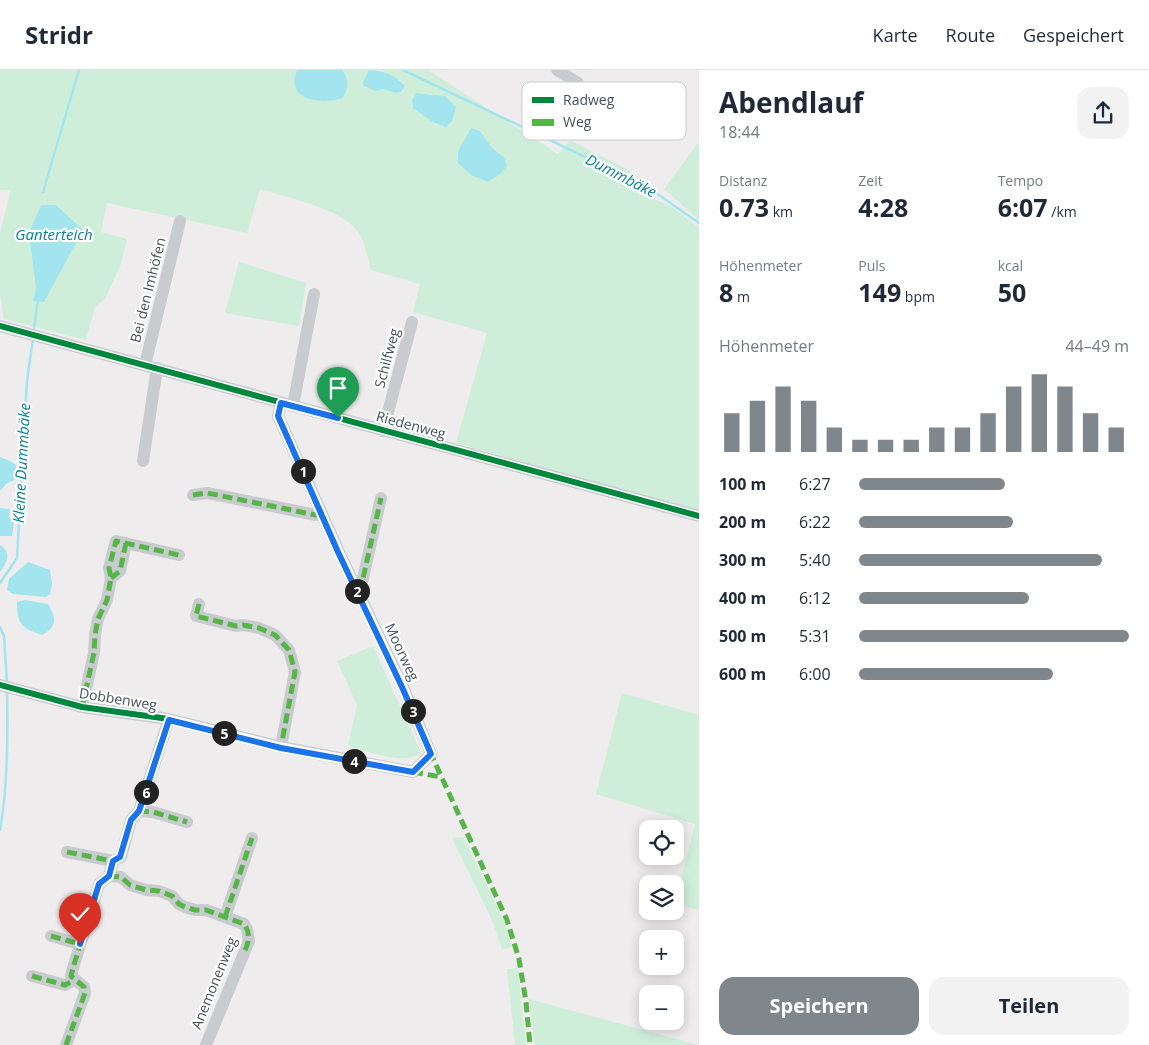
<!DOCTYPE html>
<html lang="de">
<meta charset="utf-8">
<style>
:root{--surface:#fff;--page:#f2f2f3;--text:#1f2937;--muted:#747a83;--line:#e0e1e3;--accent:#7f878d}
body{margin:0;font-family:"Open Sans",sans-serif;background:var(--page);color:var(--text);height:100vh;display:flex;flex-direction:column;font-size:19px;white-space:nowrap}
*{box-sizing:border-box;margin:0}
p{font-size:16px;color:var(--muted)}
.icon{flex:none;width:28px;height:28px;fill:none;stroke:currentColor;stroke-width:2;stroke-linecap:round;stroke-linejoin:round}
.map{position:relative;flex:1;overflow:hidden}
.drawer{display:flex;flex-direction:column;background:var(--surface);width:450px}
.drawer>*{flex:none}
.tools{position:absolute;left:639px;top:750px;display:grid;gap:10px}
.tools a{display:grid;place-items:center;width:45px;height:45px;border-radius:10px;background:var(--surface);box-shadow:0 2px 12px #0003;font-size:25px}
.pin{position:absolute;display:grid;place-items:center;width:42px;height:42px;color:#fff;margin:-51px -21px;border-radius:50% 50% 50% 0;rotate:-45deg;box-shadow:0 0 5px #0007}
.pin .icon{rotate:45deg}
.km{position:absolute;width:25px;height:25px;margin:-12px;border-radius:50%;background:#222;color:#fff;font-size:14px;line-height:25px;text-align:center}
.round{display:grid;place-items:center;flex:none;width:52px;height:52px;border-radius:15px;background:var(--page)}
.headline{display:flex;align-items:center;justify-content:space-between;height:85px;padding:0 20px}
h1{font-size:28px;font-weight:700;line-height:38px}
.metrics{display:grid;grid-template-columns:repeat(3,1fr);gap:8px;height:85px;padding:5px 20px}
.metrics div{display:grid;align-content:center}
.metrics b{font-size:25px;font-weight:700}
.metrics small{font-size:14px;font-weight:400}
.metrics p{font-size:14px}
.chart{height:140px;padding:10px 20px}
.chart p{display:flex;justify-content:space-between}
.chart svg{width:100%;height:90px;margin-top:5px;stroke:var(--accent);stroke-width:6}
.action{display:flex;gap:10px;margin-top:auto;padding:10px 20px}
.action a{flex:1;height:58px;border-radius:15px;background:var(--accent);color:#fff;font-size:20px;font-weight:700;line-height:58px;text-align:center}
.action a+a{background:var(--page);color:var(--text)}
ul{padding:0 20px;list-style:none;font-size:16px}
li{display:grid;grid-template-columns:80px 60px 1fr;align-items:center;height:38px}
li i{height:12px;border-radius:6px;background:var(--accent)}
header{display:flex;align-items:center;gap:30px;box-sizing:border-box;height:70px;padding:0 25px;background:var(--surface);border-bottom:1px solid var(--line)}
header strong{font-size:24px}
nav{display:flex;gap:28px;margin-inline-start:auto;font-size:18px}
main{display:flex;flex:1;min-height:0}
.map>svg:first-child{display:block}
.green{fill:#cfeed9;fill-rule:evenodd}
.water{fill:#a2e5ef}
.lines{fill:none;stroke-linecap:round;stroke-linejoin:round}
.stream{stroke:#a2e5ef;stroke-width:2.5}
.minor{stroke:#c8ccce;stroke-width:12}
.quiet{stroke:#57b448;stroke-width:5;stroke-dasharray:10 5;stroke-linecap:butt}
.cycleway-casing{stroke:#fff;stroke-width:9}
.cycleway{stroke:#00873e;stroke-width:6}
.route-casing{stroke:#fff;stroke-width:10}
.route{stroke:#1a73e8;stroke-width:6}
.labels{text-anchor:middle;stroke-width:4.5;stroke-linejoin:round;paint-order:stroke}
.street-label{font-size:14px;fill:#43515a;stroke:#fff}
.water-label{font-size:15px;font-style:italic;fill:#078295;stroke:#fff}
.key{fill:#fff;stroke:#c7cbce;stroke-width:1}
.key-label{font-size:14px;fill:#43515a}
</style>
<header>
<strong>Stridr</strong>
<nav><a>Karte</a><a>Route</a><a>Gespeichert</a></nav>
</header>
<main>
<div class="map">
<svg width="699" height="975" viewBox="0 0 699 975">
<rect width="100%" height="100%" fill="#eeeced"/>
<!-- green -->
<path class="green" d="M0,0H297L294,9L329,31L343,28C347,16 351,10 342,0H369L363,12L395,23L405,16L401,11L381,0H428L558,84L570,70L635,103L628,119L671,136L699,158V441L456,373L487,263L413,242L420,214L371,200C368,190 365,171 359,163C342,138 288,128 260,119L247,163L107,133L101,162L127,169L121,194L105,229L95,237L86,270L4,249L0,224V164L11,120H0ZM416,23L445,26L452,34ZM471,58L480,61L492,78L504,87L471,105L465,99L458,81ZM41,135H56L33,231L36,217Z
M699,72V150L664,119Z
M239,192L306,213L299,256L225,243Z
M373,576L421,683C404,696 367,681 348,676L357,635L337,591Z
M622,623L699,645V840L675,834L695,754L596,724Z
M463,767L504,851L512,877L502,879L492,850L452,768Z
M518,898L526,975H515L507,899Z
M529,929L699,975H535Z"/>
<!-- water -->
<path class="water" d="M297,0H342C350,10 348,17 343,28C322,35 284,31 297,0Z
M369,0C383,0 395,5 405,16L401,22L395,23L383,19L376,21L364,16L363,12Z
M416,23L445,26L456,37L452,51L446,57L433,52L413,38L412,31Z
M471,58L480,61L492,78L504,87L507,96L499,105L488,112L471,105L458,93V81Z
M41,135H56L83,160L44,232L33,231L36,217L29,163Z
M0,387L10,391L16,395V409L6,414L0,421Z
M0,438L10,439L9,447L14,453L12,466H0Z
M0,475C12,483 7,493 0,502Z
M28,492L50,500L52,514L50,524L46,527L13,524L7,520L9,509Z
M25,530L48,534C57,548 57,557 42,565C22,558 17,555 17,532Z"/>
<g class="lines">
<!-- stream -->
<path class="stream" d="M403,0L646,116L699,153
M43,122L79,0
M34,260L38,229
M0,513L17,488L27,310L33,269
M0,557L4,566L7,612
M0,760C8,717 8,665 7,622"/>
<!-- minor -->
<path class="minor" d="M557,0L578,13
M0,256L699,446
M145,295L180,151
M293,336L314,224
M383,361L412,252
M143,391L157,298
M193,425L207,423L316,445L321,443
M111,508L120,501L126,473
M357,521L362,513L381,428
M199,534L196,546L236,556L243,555L259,558L275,565L289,580L295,602L281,677
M0,615L82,637L169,649L281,677L413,702L431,684L403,617L339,482L278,346L281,333
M82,637L94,583L95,565L98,549L107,530L111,508L109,498L116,471L179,485
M139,741L153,742L187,752
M67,782L113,791
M109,806L121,807L130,815L146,820L159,821L172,826L179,834L185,837L195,840H206L244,854L247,859L249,871L206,975
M225,847L252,768
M51,866L80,874
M32,906L65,915L74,910
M66,975L85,923L84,917L71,906L73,898L99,814L109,806L113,791L121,787L131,750L139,741L169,649"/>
<!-- quiet -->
<path class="quiet" d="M193,425L207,423L316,445L321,443
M111,508L120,501L126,473
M357,521L362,513L381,428
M199,534L196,546L236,556L243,555L259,558L275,565L289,580L295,602L281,677
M82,637L94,583L95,565L98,549L107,530L111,508L109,498L116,471L179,485
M429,686L431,684L507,850L519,889L526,932L530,975
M413,702L441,707
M139,741L153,742L187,752
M67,782L113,791
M109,806L121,807L130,815L146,820L159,821L172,826L179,834L185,837L195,840H206L244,854C252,865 248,874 243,885
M225,847L252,768
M51,866L80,874
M32,906L65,915L74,910
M66,975L85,923L84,917L71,906L73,898L99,814L109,806L113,791L121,787L131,750L139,741L169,649"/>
<!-- cycleway casing -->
<g class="cycleway-casing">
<path id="cycleway" d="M0,256L699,446
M0,615L82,637L169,649L281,677L413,702L431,684L403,617L339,482L278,346L281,333"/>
</g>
<!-- cycleway -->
<use href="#cycleway" class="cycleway"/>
</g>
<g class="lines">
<!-- route casing -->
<g class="route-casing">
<path id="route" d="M80,874L99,814L109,806L113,791L120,787L131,750L139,741L169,650L281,678L413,702L431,684L402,617L338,482L278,346L281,333L338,348"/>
</g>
<!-- route -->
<use href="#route" class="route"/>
</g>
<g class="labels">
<!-- street labels -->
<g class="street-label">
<text transform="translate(148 220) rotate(-76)" y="5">Bei den Imhöfen</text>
<text transform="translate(387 288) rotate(-75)" y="5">Schilfweg</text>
<text transform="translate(411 355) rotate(15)" y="5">Riedenweg</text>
<text transform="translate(402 582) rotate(65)" y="5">Moorweg</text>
<text transform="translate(118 629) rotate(9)" y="5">Dobbenweg</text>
<text transform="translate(214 913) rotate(-68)" y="5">Anemonenweg</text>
</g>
<!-- water labels -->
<g class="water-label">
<text transform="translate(621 106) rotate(27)" y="5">Dummbäke</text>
<text x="54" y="170">Ganterteich</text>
<text transform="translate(22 393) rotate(-87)" y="5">Kleine Dummbäke</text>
</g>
</g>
<!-- legend -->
<rect x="522" y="12" width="164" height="58" rx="8" class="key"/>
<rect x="532" y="27" width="22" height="6" fill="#00873e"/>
<rect x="532" y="49" width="22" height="7" fill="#57b448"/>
<g class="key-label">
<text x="563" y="35">Radweg</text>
<text x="563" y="57">Weg</text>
</g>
</svg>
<div class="tools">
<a><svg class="icon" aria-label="locate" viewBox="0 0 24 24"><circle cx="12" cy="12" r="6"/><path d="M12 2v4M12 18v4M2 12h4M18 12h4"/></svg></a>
<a><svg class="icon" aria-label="layers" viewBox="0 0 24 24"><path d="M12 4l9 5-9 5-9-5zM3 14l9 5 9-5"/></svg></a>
<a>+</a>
<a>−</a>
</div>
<div class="pin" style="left:338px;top:348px;background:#1e9e55"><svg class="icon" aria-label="arrive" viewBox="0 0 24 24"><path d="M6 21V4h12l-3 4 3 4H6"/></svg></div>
<div class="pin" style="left:80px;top:874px;background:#d93025"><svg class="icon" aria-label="check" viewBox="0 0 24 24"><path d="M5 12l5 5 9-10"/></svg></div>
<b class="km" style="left:303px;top:401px">1</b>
<b class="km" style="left:357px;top:521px">2</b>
<b class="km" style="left:413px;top:641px">3</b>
<b class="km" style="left:354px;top:691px">4</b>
<b class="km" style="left:224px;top:663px">5</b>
<b class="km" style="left:146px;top:722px">6</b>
</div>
<section class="drawer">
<div class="headline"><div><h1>Abendlauf</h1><p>18:44</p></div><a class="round"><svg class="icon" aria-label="share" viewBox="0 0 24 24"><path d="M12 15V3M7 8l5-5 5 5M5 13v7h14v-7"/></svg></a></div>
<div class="metrics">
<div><p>Distanz</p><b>0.73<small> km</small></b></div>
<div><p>Zeit</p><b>4:28</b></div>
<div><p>Tempo</p><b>6:07<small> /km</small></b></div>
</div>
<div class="metrics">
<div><p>Höhenmeter</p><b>8<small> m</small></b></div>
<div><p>Puls</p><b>149<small> bpm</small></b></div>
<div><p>kcal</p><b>50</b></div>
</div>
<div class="chart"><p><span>Höhenmeter</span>44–49 m</p>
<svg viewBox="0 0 160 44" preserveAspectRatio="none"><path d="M5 44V25M15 44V19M25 44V12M35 44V19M45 44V32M55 44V38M65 44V38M75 44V38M85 44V32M95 44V32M105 44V25M115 44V12M125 44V6M135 44V12M145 44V25M155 44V32"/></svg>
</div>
<ul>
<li><b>100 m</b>6:27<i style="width:54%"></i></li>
<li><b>200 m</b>6:22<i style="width:57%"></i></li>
<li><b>300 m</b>5:40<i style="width:90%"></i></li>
<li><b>400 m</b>6:12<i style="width:63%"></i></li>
<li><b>500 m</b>5:31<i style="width:100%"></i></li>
<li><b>600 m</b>6:00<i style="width:72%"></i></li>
</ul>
<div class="action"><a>Speichern</a><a>Teilen</a></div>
</section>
</main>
